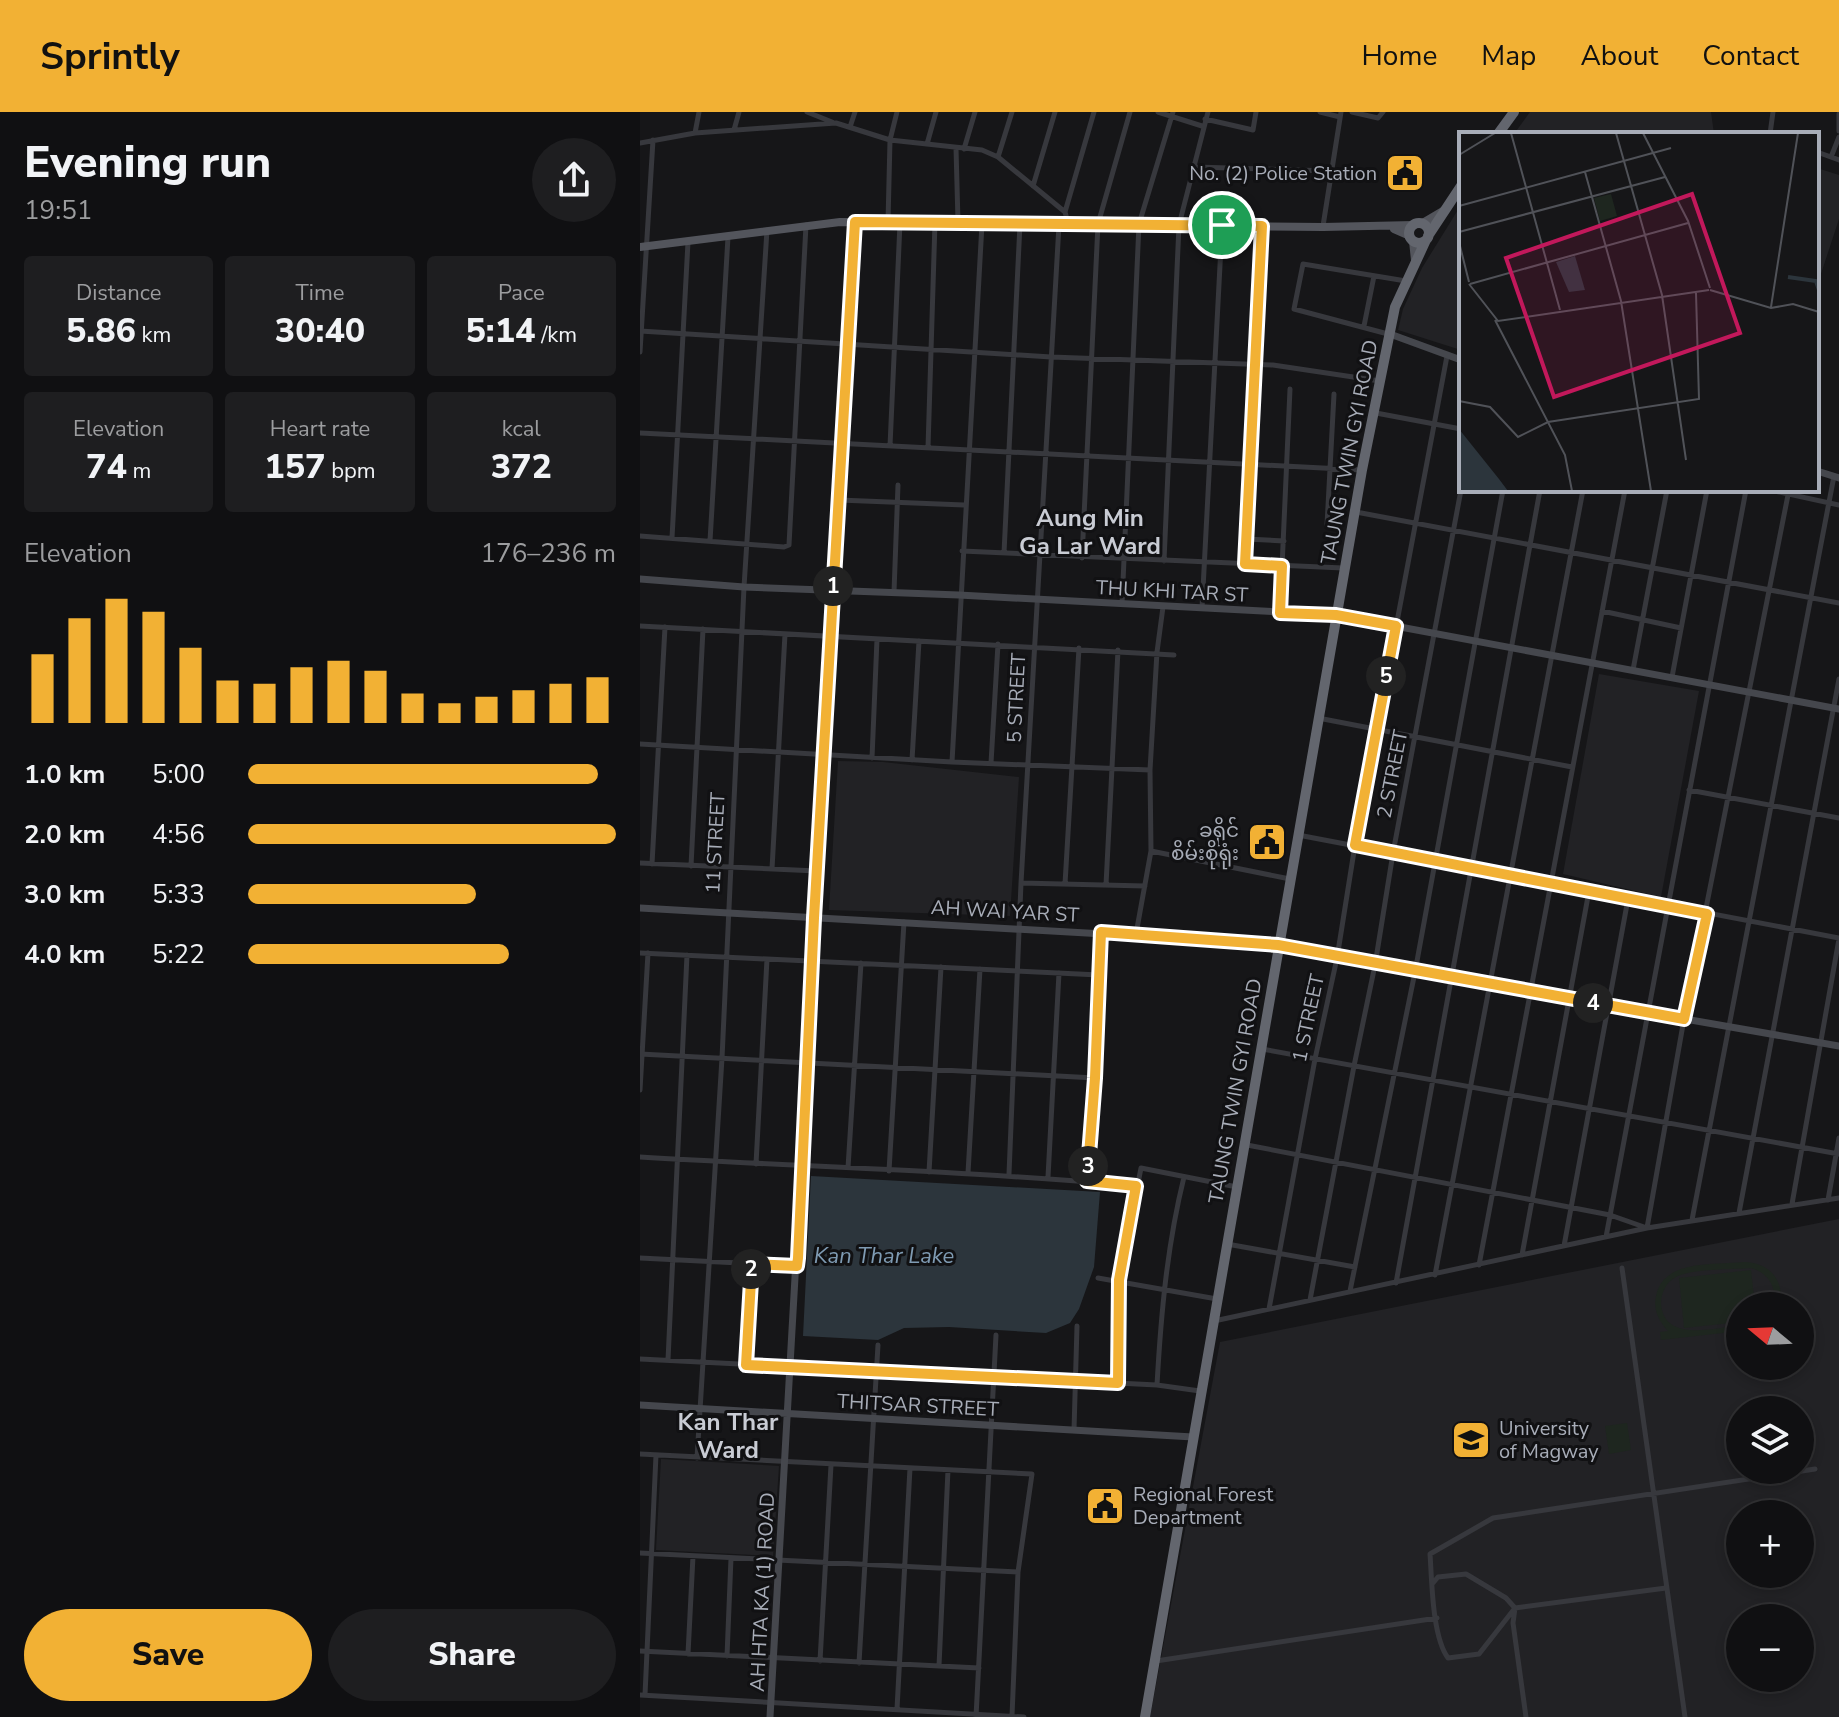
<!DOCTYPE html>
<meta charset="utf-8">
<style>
:root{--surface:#101012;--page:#1e1e20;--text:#f1f3f6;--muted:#9c9d9f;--line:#303032;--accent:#f2b134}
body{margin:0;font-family:"Nunito Sans","Noto Sans Myanmar",sans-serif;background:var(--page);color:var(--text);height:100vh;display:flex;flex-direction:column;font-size:30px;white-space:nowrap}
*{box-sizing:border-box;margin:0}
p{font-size:26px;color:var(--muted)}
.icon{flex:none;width:44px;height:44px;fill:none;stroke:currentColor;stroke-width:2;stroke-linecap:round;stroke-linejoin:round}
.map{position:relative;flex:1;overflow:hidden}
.side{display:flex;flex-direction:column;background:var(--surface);width:640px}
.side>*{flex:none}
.needle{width:52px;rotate:289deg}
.controls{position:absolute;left:1086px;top:1180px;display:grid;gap:16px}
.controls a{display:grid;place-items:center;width:88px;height:88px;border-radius:50%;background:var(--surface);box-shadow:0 4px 12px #0003,0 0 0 2px var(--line);font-size:40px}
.pin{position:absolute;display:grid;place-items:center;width:68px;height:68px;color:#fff;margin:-34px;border:4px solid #fff;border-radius:50%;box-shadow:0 2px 8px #0007}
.km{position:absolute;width:40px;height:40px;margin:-20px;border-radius:50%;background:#222;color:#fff;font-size:22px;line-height:40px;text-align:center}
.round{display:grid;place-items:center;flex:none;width:84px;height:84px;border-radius:42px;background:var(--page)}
.summary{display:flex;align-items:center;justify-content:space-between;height:136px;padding:0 24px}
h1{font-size:44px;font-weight:800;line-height:60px}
.metrics{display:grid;grid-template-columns:repeat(3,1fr);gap:12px;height:136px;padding:8px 24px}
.metrics div{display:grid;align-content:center;border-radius:8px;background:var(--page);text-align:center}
.metrics b{font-size:34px;font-weight:800}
.metrics small{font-size:22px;font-weight:400}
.metrics p{font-size:22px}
.chart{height:224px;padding:16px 24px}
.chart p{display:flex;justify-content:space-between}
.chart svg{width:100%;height:144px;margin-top:8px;stroke:var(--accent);stroke-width:6}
.button{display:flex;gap:16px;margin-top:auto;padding:16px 24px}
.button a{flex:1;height:92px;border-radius:48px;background:var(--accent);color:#111;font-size:32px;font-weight:800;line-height:92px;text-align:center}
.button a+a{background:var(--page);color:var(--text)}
ul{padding:0 24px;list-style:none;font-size:26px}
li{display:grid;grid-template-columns:128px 96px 1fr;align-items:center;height:60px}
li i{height:20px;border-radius:10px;background:var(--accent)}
header{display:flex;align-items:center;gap:48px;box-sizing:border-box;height:112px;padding:0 40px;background:var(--accent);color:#111}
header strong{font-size:38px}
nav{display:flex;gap:44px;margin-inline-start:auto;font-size:28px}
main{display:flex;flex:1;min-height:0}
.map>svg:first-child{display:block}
.built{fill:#222225;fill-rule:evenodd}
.green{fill:#1e261f}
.water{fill:#2c353c}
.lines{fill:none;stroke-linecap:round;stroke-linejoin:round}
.street{stroke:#37383d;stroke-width:5}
.secondary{stroke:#45474d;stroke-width:7}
.primary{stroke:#53555c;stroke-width:8}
.highway{stroke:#63666e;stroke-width:10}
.route-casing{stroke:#fff;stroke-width:16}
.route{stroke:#f2b134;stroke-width:10}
.labels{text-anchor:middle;stroke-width:6;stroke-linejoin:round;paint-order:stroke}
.poi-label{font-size:20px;fill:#a8adb8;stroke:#111113;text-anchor:end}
.street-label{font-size:20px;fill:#a8adb8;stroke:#111113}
.water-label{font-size:22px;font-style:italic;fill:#7f9bb3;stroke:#111113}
.quarter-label{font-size:24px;font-weight:bold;fill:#c9ccd4;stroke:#111113}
.inset-river{fill:none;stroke:#2c353c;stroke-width:4}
.inset-road{fill:none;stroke:#505258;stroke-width:2}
.view{fill:#c2185b;fill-opacity:0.15;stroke:#c2185b;stroke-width:4}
.inset-edge{fill:none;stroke:#a8adb8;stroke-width:4}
</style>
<header>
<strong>Sprintly</strong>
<nav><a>Home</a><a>Map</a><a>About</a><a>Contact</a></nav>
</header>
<main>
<section class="side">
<div class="summary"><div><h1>Evening run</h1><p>19:51</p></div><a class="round"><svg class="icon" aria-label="share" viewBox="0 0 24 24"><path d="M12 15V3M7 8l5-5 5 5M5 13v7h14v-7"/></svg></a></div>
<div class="metrics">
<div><p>Distance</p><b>5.86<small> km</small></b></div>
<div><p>Time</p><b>30:40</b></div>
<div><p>Pace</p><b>5:14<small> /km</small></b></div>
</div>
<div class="metrics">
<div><p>Elevation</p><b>74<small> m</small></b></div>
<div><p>Heart rate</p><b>157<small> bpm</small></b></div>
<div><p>kcal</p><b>372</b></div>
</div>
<div class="chart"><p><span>Elevation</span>176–236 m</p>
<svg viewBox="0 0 160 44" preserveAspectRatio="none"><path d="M5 44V23M15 44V12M25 44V6M35 44V10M45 44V21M55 44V31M65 44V32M75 44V27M85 44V25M95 44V28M105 44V35M115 44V38M125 44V36M135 44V34M145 44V32M155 44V30"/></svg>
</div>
<ul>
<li><b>1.0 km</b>5:00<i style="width:95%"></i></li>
<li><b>2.0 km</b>4:56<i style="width:100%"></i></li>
<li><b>3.0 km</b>5:33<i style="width:62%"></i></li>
<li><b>4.0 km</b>5:22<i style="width:71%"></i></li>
</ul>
<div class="button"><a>Save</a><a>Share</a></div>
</section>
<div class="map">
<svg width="1199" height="1605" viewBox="0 0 1199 1605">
<rect width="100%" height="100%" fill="#161618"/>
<!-- built -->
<path class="built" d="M890,0H1071L1074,22H874Z
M1177,56L1199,63V107L1177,174Z
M821,93V238L758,218L763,197L782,156Z
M959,562L1059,579L1021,785L923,762Z
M198,649L243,650L379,665L370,804L189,798Z
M1199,1107V1605H510L580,1230ZM1100,1194H1160V1254H1100ZM1100,1298H1160V1358H1100ZM1100,1402H1160V1462H1100ZM1100,1506H1160V1566H1100Z
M21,1347L139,1354L133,1444L16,1438Z"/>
<!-- green -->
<path class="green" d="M1105,1150C1130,1151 1145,1169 1140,1194H1132C1138,1176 1129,1161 1111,1156C1091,1158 1053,1156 1036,1165C1026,1170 1021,1181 1021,1191C1023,1231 1075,1216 1100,1213V1219L1021,1228L1020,1220L1028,1219C1019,1209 1013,1198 1016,1184C1023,1147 1075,1153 1105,1150Z
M1111,1158L1115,1194H1100V1210L1044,1216L1039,1166Z
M987,1311L991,1338L969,1342L965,1314Z"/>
<!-- water -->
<path class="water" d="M171,1064L460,1080L454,1155L439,1197L430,1211L406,1221L309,1215L264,1216L238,1228L163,1224Z"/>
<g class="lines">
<!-- street -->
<path class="street" d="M167,0L192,10
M518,0L562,14
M680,0L700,5
M712,0L738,6L743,0
M1199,2V19
M565,7L613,18L616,0
M210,15L215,0
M94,18L99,0
M55,21L59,0
M1130,22L1133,0
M0,31L55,21L196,11L250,28L342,38L358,45L425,100
M287,32L296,0
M316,36L318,110
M324,37L335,0
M1177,40L1199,48
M358,45L372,0
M1191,45L1199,25
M555,55L692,59
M393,74L415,0
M248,110L250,28L257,0
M428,111L425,100L454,0
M683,114L701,0
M724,214L734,164
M0,219L411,245L633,253L740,269
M748,222L654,197L663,152L766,169
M0,240L13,28
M736,301L821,317
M0,321L721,358
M250,334L260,111
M288,336L295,110
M1130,378L1199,393
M199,388L324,393
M716,400L1199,491
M687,413L694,282
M0,424L144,435L149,433L166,113
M32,426L48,130
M606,427L644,429
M70,429L88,125
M322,439L703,456
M364,441L380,112
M442,446L458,112L490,0
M524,449L539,113L568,0
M605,452L622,115
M254,480L258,373
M482,492L499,112L533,0
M562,496L582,115
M962,499L1041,516
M640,500L650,277
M0,514L534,543
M993,558L1027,378
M1032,565L1067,378
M678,606L932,655
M0,632L312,650L510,658
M232,646L237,527
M272,648L279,529
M312,650L342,112
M351,651L358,532
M1049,678L1199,706
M658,723L1199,826
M511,739L650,767
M0,751L177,759
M12,752L25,515
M51,754L63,517
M132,757L145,522
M381,771L505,774
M425,772L439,536
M466,773L478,538
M496,822L511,739L510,658L517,540L523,495
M0,841L459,863
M622,937L1199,1042
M0,942L455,966
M0,978L8,841
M607,1033L970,1103L1007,1116L1199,1086
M0,1045C165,1055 331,1059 496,1074
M116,1052L127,847
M208,1056L221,851
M249,1059L264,810
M289,1060L301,855
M328,1061L340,857
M369,1062L381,771L419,113
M408,1065L419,861
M447,1069L455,966L461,820
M1188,1088L1199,1026
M1152,1092L1199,827
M1099,1101L1199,567
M1052,1108L1194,364
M966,1125L1106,378
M587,1132L715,1155
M924,1134L988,787
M882,1143L949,779
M0,1146L156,1154
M839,1153L985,378
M982,1156L1045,1605
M795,1163L943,378
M458,1166L577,1187
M756,1171L900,378
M710,1179L775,860L863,378
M670,1188L714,954L735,853L753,741L821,378
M629,1197L675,947L697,846L715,733L807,244
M574,1209L1007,1116L1044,907L1148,383
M0,1247L517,1273L560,1279
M28,1248L47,843
M106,1253L112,1152
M478,1271L479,1168L501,1056L597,1075
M517,1273C521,1202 527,1134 544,1065
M434,1318L437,1214
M0,1342L392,1362L378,1460L372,1604
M57,1346L82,946L104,475L127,118
M0,1441L378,1460
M793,1471L798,1465L826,1462L866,1486L875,1496L839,1542L808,1546C792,1524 792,1469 790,1442L853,1406L1175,1357
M0,1539L339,1556
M48,1542L53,1444
M87,1544L91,1446
M180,1549L191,1353
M516,1549L797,1506
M219,1551L238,1233
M299,1554L308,1358
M0,1583L384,1605
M5,1583L16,1343
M257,1597L270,1356
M336,1605L356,1223
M886,1605L873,1511L875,1496L1026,1476"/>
<!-- secondary -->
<path class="secondary" d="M750,222L821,248
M1177,359L1199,366
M0,467L104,475L319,483L696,503L1199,597
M0,796L570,828L638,833L697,846L1199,934
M0,1293L553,1325
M130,1605L215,110"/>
<!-- primary -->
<path class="primary" d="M781,112L803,99
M754,117L770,124
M773,129L775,148
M0,135L200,110L683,115L774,113"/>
<!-- highway -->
<path class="highway" d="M858,22L874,0
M769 121a10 10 0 1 1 20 0a10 10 0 1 1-20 0Z
M788,124L821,74
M505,1605L722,358L755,195L786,128"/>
</g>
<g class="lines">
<!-- route casing -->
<g class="route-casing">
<path id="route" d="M215,110L622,114L605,452L642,454L640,501L696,503L756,514L715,733L1067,802L1044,907L638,833L461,820L455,966L447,1069L496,1074L479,1168L478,1271L106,1253L112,1152L157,1154L158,1146L174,806Z"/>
</g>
<!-- route -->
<use href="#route" class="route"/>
</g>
<!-- icons -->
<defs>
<g id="civic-square" transform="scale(2)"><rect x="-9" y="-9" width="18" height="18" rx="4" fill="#f2b134" stroke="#111113"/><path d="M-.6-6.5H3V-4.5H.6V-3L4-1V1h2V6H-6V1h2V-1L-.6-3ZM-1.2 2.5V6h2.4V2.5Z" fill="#111"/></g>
<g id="university-square" transform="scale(2)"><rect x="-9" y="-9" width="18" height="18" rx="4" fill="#f2b134" stroke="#111113"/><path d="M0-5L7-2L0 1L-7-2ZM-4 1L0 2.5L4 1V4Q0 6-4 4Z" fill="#111"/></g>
</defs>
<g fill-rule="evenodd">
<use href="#civic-square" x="765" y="61"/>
<use href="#civic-square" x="627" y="730"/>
<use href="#university-square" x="831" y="1328"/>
<use href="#civic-square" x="465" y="1394"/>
</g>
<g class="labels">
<!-- poi labels -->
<g class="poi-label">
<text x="737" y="68">No. (2) Police Station</text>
<text x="599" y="725">ခရိုင်<tspan x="599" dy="23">စိမ်းစိုရုံး</tspan></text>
<text x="859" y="1323" text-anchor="start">University<tspan x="859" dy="23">of Magway</tspan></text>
<text x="493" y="1389" text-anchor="start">Regional Forest<tspan x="493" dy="23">Department</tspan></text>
</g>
<!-- street labels -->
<g class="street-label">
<text transform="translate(709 340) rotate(-79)" y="7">TAUNG TWIN GYI ROAD</text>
<text transform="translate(532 479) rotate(3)" y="7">THU KHI TAR ST</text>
<text transform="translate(376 586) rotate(-87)" y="7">5 STREET</text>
<text transform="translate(752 662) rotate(-79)" y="7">2 STREET</text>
<text transform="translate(75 731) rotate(-87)" y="7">11 STREET</text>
<text transform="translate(365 799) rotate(3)" y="7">AH WAI YAR ST</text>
<text transform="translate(668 906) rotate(-78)" y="7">1 STREET</text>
<text transform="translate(595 979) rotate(-80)" y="7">TAUNG TWIN GYI ROAD</text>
<text transform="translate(278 1293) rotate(3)" y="7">THITSAR STREET</text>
<text transform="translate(122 1480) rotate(-87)" y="7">AH HTA KA (1) ROAD</text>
</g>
<!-- water labels -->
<g class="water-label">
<text x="244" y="1151">Kan Thar Lake</text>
</g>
<!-- quarter labels -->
<g class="quarter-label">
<text x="450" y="414">Aung Min<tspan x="450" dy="28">Ga Lar Ward</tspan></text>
<text x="88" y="1318">Kan Thar<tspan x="88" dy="28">Ward</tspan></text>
</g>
</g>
<!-- overview -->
<g transform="translate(819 20)">
<rect width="360" height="360" fill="#161618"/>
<path d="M152,62L158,84L141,89L135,66Z" fill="#1e261f"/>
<path d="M116,124L126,158L110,160L97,130ZM0,297L40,347L49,359H0Z" fill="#2c353c"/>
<path class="inset-river" d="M329,145L357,149L360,158"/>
<path class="inset-road" d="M52,1L101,178M157,1L203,163L227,328M184,1L229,89L251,156M0,23L36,1M126,40L162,169L192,359M0,74L212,16M0,100L206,45M0,110L10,150M10,152L39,189L250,158M11,152L229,91M251,158L312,176L334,172L360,180M312,175L339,1M36,188L106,323L113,359M0,269L31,275L59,305L89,290L240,267L237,161"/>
<path class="view" d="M233,62L281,201L95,265L47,126Z"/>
<rect width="360" height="360" class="inset-edge"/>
</g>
</svg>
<div class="controls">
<a><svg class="needle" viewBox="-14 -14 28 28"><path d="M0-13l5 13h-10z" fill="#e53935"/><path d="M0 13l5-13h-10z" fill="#9c9d9f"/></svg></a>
<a><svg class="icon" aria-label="layers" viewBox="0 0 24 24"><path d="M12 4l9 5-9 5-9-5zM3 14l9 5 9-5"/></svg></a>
<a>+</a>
<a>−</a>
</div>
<div class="pin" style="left:582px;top:113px;background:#1e9e55"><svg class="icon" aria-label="arrive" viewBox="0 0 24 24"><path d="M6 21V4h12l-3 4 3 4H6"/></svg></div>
<b class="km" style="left:193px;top:474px">1</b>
<b class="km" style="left:111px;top:1157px">2</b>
<b class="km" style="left:448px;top:1054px">3</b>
<b class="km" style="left:953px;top:891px">4</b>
<b class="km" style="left:746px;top:564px">5</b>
</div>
</main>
